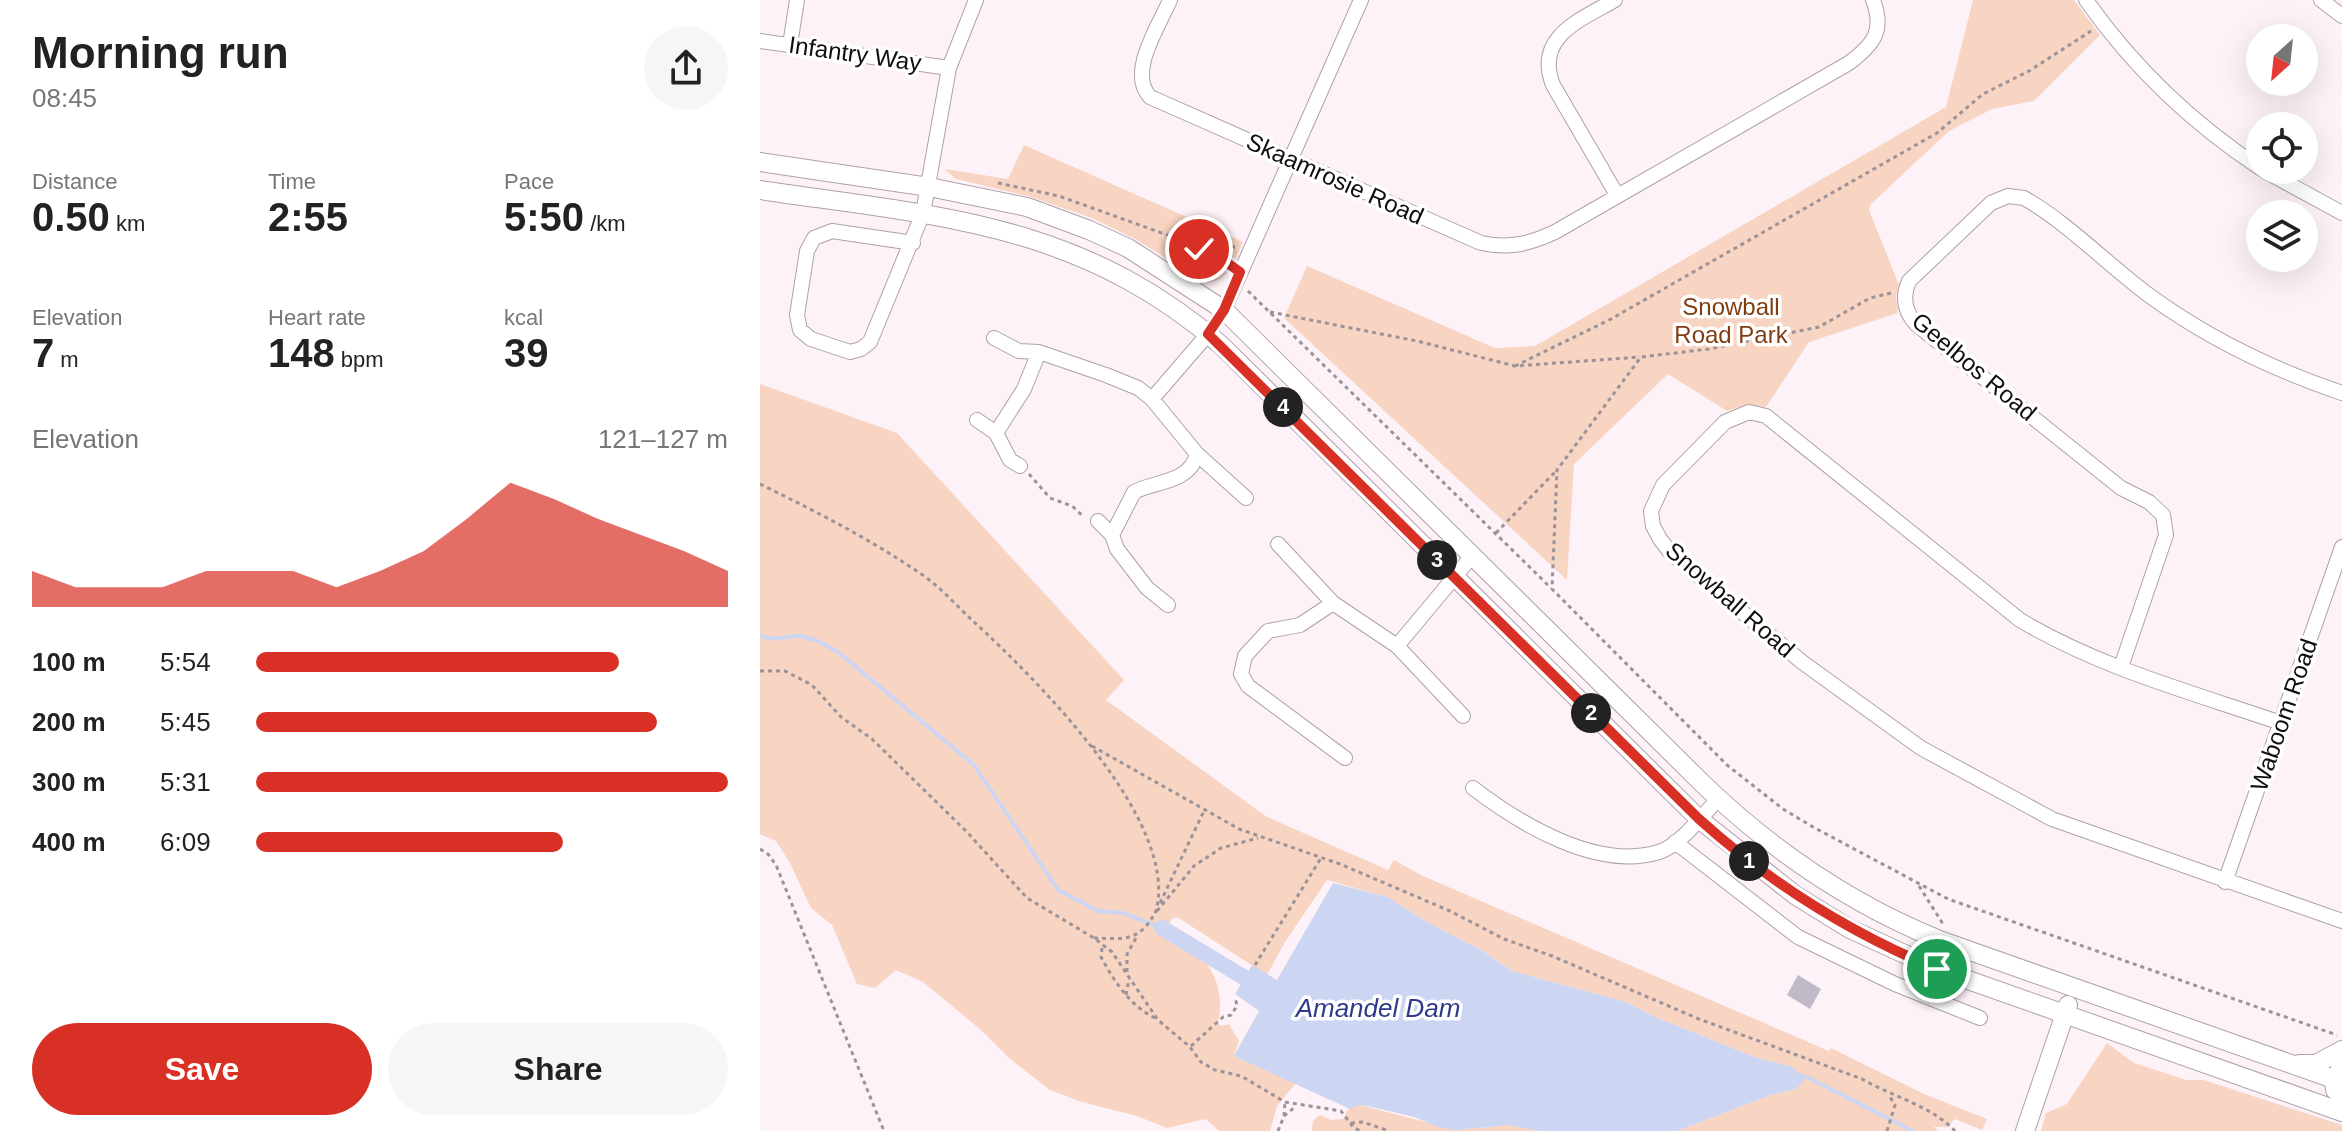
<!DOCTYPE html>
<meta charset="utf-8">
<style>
:root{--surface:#fff;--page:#f6f6f6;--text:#222;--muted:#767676;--accent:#d93025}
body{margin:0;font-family:Helvetica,sans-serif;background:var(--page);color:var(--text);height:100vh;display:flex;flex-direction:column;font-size:30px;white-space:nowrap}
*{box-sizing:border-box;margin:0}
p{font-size:26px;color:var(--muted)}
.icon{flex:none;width:44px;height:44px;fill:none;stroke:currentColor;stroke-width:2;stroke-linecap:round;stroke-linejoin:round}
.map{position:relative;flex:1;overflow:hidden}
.panel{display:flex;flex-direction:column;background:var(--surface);width:760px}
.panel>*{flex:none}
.needle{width:52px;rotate:207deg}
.buttons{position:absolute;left:1486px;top:24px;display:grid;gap:16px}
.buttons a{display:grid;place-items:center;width:72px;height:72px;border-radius:50%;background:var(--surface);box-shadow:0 8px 32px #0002;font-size:40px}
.pin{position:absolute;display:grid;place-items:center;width:68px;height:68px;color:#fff;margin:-34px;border:4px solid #fff;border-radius:50%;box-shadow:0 2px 8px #0007}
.km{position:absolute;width:40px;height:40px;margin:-20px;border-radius:50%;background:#222;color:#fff;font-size:22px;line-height:40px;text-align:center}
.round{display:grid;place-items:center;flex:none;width:84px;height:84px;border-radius:42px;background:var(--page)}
.headline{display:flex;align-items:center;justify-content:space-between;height:136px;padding:0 32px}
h1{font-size:44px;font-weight:700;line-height:60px}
.figures{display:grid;grid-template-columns:repeat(3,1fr);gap:12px;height:136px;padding:8px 32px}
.figures div{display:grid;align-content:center}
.figures b{font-size:40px;font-weight:700}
.figures small{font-size:22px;font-weight:400}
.figures p{font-size:22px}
.chart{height:224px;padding:16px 32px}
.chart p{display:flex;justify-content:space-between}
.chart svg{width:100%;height:144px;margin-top:8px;fill:var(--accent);opacity:.7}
.action{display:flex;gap:16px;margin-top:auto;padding:16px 32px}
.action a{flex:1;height:92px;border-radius:48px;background:var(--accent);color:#fff;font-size:32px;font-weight:700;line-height:92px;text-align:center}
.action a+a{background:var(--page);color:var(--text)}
ul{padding:0 32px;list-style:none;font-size:26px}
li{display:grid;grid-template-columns:128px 96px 1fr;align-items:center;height:60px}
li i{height:20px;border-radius:10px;background:var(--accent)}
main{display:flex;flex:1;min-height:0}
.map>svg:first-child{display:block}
.green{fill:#f8d4c2}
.water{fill:#ccd5f2}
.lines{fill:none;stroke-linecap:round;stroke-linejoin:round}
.stream{stroke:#ccd5f2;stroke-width:4}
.canal{stroke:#ccd5f2;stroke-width:16}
.building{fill:#c0b9c7}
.minor-casing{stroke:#afa0a9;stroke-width:16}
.tertiary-casing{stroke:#afa0a9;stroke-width:20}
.path{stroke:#9c9398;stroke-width:3;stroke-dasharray:4 4;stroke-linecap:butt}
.minor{stroke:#fff;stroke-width:14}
.tertiary{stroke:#fff;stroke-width:18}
.route-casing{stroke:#fff;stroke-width:16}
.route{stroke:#d93025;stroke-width:10}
.labels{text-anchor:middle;stroke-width:7;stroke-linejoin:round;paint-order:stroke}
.street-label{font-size:24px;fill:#110c0f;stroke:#fff}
.park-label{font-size:24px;fill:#813d12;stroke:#fff}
.water-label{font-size:26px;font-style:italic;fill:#2e398b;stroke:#fff}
</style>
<main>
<section class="panel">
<div class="headline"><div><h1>Morning run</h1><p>08:45</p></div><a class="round"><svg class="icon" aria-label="share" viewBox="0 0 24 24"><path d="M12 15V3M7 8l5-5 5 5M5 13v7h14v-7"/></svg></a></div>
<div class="figures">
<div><p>Distance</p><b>0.50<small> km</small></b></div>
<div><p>Time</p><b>2:55</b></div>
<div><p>Pace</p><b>5:50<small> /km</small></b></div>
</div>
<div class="figures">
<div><p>Elevation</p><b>7<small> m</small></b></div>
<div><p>Heart rate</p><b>148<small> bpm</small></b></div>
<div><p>kcal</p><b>39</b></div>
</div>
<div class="chart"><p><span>Elevation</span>121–127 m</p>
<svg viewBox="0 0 160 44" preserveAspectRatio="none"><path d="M0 44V33L10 38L20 38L30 38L40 33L50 33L60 33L70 38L80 33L90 27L100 17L110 6L120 11L130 17L140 22L150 27L160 33V44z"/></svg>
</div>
<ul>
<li><b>100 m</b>5:54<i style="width:77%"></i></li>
<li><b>200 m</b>5:45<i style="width:85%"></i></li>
<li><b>300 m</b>5:31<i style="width:100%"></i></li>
<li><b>400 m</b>6:09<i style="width:65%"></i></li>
</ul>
<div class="action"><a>Save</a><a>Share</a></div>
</section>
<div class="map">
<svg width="1582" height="1131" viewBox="0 0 1582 1131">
<rect width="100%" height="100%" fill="#fef2f9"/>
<!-- green -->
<path class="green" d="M1213,0H1314L1340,35L1274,101L1232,109L1189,131L1110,205L1109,210L1139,285L1136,297L1138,313L1049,342L1006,407L986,405L967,411L908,374L814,464L807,580L524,318L547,266L735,348L775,346L1186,107Z
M264,145L483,242C475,259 469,283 446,282L375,239L332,218L268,196L196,179L184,169L248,179Z
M0,384L137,433L364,680L346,700L507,817L628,870L634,860L663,876L1069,1051L1071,1048L1164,1094L1227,1119L1222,1130L1195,1119L1187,1127H1174L1178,1131H917L1011,1095L1036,1089L1029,1066L997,1058L895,1017L866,1002L752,971L723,951L669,923L627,897L567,880L525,942L507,975L417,917L412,919L406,928C412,933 411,938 417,942C426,949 437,953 444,961C459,977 463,1002 458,1023L462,1026L469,1024L479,1041L474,1056L536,1083L517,1106L510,1131H459L446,1119L407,1128L377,1116L322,1102L290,1090L249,1058L220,1029L163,982L136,970L115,988L97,984L72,925L51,908L30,863L16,841L0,834Z
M1347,1043L1374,1063L1426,1080H1444L1582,1125V1131H1281L1286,1113L1307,1104Z
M600,1105L696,1130L750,1125L778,1131H552C552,1123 553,1119 560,1115L571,1120L583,1119L588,1109Z"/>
<!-- water -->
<path class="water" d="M573,883L627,897L669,923L723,951L752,971L866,1002L895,1017L997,1058L1029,1066L1047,1077L1036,1089L1011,1095L917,1131H778L750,1125L696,1130L678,1127L654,1117L612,1107L600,1105L590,1109L474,1056L499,1011L475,994L492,965L517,980Z"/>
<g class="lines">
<!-- stream -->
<path class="stream" d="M0,635C14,643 26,635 40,636C54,638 66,645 78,652L214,765L298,890L338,911L363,913L402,928
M1047,1077L1153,1131"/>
<!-- canal -->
<path class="canal" d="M402,928L485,978"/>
</g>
<!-- building -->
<path class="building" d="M1038,975L1061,989L1050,1009L1027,995Z"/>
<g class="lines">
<!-- minor casing -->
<g class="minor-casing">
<path id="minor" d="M410,0C399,26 367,73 390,97L721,243C749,249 769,244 795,232L1089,63C1113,45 1125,31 1113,0
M855,0C820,20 774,37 793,85L857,195
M1326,0C1373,67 1432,123 1500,168
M1561,0L1582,16
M0,41L189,68
M30,45L37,0
M1503,170L1582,213
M153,243L72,231L54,238L47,251L37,315L40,330L51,339L90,352L101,349L110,342L163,213L189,68L216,0
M234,338L259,351L279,352L346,375L378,388L392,399L448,334L464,310L601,0
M392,399L437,454L486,498
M217,420L236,433L250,460L260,466
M236,433L264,389L279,352
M338,521L352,535L357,549L387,588L408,605
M352,535L374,492C395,481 430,483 437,454
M518,544L573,603L637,646L703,716
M573,603L540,625L508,631L485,656L481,674L488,686L585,758
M637,646L712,556
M1361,667L1406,535L1403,515L1389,502L1361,488L1156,324C1144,311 1142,297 1149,281L1231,203L1248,196L1264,198C1308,223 1349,266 1390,296C1449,339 1514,370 1582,393
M1521,723C1434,693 1340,668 1260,620L1006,416L989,412L965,422L903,485L891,511L893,526L900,539L910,552L1042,662L1161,748L1292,819L1582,921
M713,788C760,824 837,871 899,852C919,846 944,814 958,799
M915,842L1038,937L1135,984L1220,1018
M1465,882L1582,547
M1574,1079L1582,1058"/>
</g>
<!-- tertiary casing -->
<g class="tertiary-casing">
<path id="tertiary" d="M0,162L169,187L267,207L329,230L368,248L464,310L944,785C1014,852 1092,905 1182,941L1582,1082
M0,190C177,216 318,222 461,345L939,819L1035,895L1090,929L1177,969L1582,1112
M1539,1064H1556L1582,1050
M1574,1079L1575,1090L1582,1096
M1265,1131L1308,1005"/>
</g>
<!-- path -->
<path class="path" d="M238,183L299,196L438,246L442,254L456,255L469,262
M438,246L441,240H451L455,247L451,253
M455,247H479
M488,291L791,588
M1131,293L1110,298L1059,327L949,349L881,357L797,470L792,589L967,765L1023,809L1053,827L1188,899L1577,1035
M510,312L657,341L755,366L880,357
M755,366L851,319L1177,133L1223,94L1269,71L1331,31
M269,474L290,498L312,506L324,517
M0,484C57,512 112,540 164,576C182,589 197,606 213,621C274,677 424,825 395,914
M736,533L797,470
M0,671H25L52,685L81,717L112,739L206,831L267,898L334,938L352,952L398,1020L430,1047L441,1062L455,1070L481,1076L525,1102L581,1111L594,1128L601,1131
M332,746L479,829L580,864L690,911L744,939L792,956L939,1019L1102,1079C1133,1097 1170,1105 1195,1131
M0,849L8,854L16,865L124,1131
M1159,886L1183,924
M400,903L444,811
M397,911L434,866L461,848L498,838
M334,938C364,939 379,942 395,913
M342,948L341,957C354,981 370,1006 395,1018
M495,965L561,858
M367,972V954L376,938
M366,995L369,979
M431,1046L463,1017L471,1015L477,1006L475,997
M524,1116L536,1106
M591,1123L603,1122L629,1131
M518,1131L524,1116L525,1102
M1127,1131L1135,1105L1130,1097"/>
<!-- minor -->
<use href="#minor" class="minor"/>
<!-- tertiary -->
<use href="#tertiary" class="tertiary"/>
</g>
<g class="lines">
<!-- route casing -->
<g class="route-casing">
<path id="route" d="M439,249L442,254L456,255L480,272L464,310L448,334L939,819C1010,883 1088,932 1177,969"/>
</g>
<!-- route -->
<use href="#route" class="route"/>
</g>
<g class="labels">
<!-- street labels -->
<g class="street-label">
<text transform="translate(95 54) rotate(8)" y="8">Infantry Way</text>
<text transform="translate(575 179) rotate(24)" y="8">Skaamrosie Road</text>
<text transform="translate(1214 367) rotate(40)" y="8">Geelbos Road</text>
<text transform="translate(970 600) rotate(41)" y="8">Snowball Road</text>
<text transform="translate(1524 715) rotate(-71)" y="8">Waboom Road</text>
</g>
<!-- park labels -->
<g class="park-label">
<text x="971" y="315">Snowball<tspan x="971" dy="28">Road Park</tspan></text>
</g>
<!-- water labels -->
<g class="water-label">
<text x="618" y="1017">Amandel Dam</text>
</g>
</g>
</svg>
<div class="buttons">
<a><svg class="needle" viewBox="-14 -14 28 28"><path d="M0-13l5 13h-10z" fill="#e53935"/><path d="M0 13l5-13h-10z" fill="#767676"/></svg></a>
<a><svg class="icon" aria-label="locate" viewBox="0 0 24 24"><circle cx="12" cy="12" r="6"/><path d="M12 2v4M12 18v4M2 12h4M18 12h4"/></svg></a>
<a><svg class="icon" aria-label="layers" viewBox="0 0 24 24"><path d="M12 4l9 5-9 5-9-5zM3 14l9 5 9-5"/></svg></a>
</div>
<div class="pin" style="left:1177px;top:969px;background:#1e9e55"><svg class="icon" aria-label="arrive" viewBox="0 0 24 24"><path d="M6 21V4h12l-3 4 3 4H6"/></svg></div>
<div class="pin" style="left:439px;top:249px;background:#d93025"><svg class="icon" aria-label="check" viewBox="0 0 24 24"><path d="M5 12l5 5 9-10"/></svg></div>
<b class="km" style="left:989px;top:861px">1</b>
<b class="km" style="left:831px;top:713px">2</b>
<b class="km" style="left:677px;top:560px">3</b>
<b class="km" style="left:523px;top:407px">4</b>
</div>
</main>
